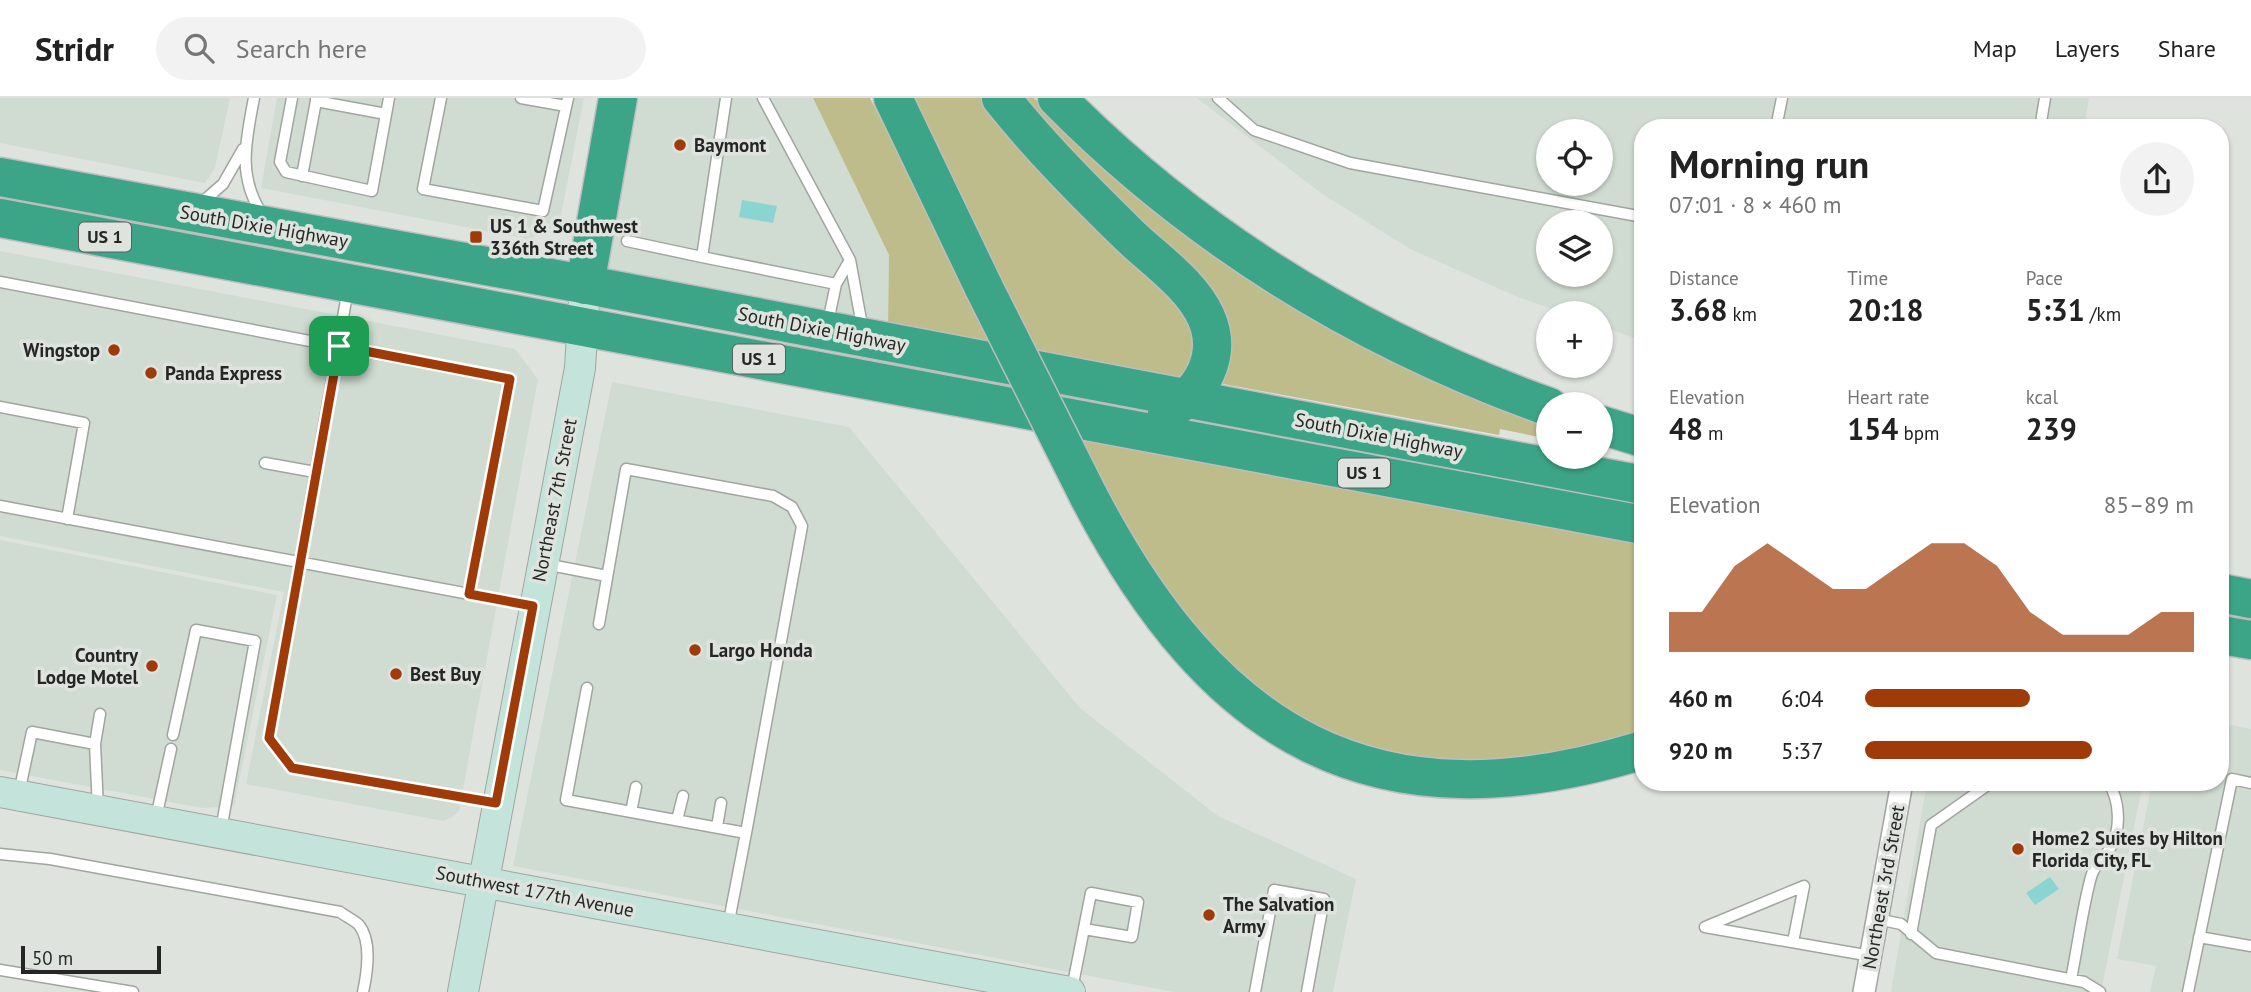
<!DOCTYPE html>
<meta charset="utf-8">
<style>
:root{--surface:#fff;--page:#f2f2f2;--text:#222;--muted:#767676;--line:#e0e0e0;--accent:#9f3b08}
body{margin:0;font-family:"PT Sans",sans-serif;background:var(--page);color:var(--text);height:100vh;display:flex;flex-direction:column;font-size:26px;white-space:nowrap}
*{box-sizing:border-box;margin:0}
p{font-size:23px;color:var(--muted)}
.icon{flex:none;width:38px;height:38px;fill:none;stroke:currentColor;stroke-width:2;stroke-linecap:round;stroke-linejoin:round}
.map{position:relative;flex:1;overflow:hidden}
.sheet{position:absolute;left:1634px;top:21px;width:595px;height:672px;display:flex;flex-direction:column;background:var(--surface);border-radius:28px;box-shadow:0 2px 5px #0004}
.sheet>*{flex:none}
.buttons{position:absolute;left:1536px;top:21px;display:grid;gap:14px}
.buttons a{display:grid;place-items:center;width:77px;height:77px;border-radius:50%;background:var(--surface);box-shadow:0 2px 5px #0004;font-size:35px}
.scale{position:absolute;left:21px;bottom:18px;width:140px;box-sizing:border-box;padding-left:7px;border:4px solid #252725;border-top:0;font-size:19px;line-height:24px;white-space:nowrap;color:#252725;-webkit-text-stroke:5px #dee3de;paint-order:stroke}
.pin{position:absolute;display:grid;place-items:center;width:60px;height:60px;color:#fff;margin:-30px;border-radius:14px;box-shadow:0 4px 10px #0006}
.round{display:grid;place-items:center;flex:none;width:74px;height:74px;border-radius:37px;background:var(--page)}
.overview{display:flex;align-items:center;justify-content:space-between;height:119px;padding:0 35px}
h1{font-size:38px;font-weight:600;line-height:52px}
.metrics{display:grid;grid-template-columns:repeat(3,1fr);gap:10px;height:119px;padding:7px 35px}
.metrics div{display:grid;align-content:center}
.metrics b{font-size:30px;font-weight:600}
.metrics small{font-size:19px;font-weight:400}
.metrics p{font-size:19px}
.chart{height:196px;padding:14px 35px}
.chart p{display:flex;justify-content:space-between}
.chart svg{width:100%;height:126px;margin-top:7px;fill:var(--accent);opacity:.7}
ul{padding:0 35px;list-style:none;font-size:23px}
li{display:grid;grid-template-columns:112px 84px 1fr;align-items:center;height:52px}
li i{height:18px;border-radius:9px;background:var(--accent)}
header{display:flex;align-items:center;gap:42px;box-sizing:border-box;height:98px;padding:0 35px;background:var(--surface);border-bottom:2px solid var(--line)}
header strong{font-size:33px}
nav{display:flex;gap:38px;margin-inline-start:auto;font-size:24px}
.search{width:490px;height:63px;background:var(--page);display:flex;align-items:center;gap:18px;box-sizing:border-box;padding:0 24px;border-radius:38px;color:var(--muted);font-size:26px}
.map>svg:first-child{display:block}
.built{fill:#d0dcd1;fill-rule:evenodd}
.green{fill:#bebc8b}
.water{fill:#8ad5d1}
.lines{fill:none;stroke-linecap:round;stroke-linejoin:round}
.lane-casing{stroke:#a0a5a0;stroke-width:13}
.street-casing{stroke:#a0a5a0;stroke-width:24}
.secondary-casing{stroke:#a0a5a0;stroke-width:32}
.highway-casing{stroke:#bebebe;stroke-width:41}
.lane{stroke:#fff;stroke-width:10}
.street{stroke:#fff;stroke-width:21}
.secondary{stroke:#c4e4db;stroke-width:30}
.highway{stroke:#3ca587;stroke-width:38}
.highway-bridge-casing{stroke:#bebebe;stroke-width:41;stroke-linecap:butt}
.highway-bridge{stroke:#3ca587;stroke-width:38}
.route-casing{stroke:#fff;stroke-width:14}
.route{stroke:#9f3b08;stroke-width:9}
.poi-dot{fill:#9f3b08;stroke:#dee3de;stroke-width:2.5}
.labels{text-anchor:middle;stroke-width:7;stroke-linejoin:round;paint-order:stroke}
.shield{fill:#dee3de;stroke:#5c5f5c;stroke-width:2}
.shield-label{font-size:18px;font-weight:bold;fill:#252725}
.poi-label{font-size:19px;font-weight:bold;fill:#252725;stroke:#dee3de;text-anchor:start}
.street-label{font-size:19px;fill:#252725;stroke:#dee3de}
</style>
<header>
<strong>Stridr</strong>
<div class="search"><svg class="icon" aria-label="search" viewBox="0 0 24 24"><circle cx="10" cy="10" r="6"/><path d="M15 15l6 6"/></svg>Search here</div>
<nav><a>Map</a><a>Layers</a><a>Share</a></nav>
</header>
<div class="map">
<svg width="2251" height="894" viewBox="0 0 2251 894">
<rect width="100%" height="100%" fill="#dee3de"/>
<!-- built -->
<path class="built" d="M0,0H230L215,70L205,85L0,45Z
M277,0H584L559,127L529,141L261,90Z
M639,0H813L889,157L888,229L607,171Z
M1197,0H2089L2084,30H1643V243L1601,228V215H1564L1520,200L1410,151L1321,95ZM1549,33H1601V86H1549ZM1549,124H1601V177H1549Z
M0,153L515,251L538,281L459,713L452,719L443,723L246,686L284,494L0,438Z
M612,284L849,329L1080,610L1218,718L1356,781L1333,894H1174L513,768Z
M0,442L277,497L234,708L202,710L0,672Z
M2221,625L2251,631V894H2150L2156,868L2117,861L2152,684H2221Z
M1927,684H2143L2101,894H1891Z"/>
<!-- green -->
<path class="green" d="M813,0H870L994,248L888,229L889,157Z
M910,0H993L1195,214L1193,282L1032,253Z
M1018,0H1034L1053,19L1527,320L1549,328V341L1500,331L1499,337L1213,284L1222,262Z
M1074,339L1643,444V643L1438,670L1308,633L1182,524Z"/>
<!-- water -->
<path class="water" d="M742,102L777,108L773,125L739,119Z
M2050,779L2059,791L2035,807L2026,795Z"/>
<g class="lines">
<!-- lane casing -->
<g class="lane-casing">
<path id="lane" d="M254,0C246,42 237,78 262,116
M292,0L280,64L286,74L372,93L389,0
M316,0V3L386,16
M441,0L423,91L543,113L568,0
M521,0L566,8
M726,0L702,159L836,186
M763,0L850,162L863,233
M1218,0L1254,32L1350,65L1643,119
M1776,30L1782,0
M2040,30L2045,0
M302,78L316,3
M200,106L223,86L243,51
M627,143L702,159
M0,184L510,281L469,496
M348,191L269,640L292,670L496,705
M828,224L836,186L850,162
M0,309L84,325L67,421
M265,365L315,374
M0,408L533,508
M545,466L607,478
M587,590L566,702L746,735L802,428L792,409L773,398L626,371L599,526
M173,637L196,532L255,543L221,732
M95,646L100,616
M19,695L32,634L95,646L98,710
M631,714L636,689
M156,720L171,651
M677,722L683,698
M717,729L721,705
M0,756L50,761L340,814C345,818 354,822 359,827C372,843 367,876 363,894
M1877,821L1901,826L1936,855L2084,884L2100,894
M728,828L746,735
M1911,836L1931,727L1992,684
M2199,839L2251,848
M1793,844L1804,788L1705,829L1871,858
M0,872L133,894
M2071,881C2078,847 2082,812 2091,779C2094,767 2103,761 2109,752C2122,733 2120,702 2108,684
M1072,891L1091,795L1138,804L1132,839L1084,831
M1255,894L1274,792L1324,801L1307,894
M2188,894L2232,681L2251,685"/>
</g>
<!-- street casing -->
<g class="street-casing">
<path id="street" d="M1864,894L1902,684"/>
</g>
<!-- secondary casing -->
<g class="secondary-casing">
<path id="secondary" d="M0,694L1070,894
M463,894L580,270L585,187"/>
</g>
<!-- highway casing -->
<g class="highway-casing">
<path id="highway" d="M893,0L984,190
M1001,0C1040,49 1085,94 1130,138C1155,162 1192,187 1206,219C1223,257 1202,296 1167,313
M1057,0C1196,141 1363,242 1549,309
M0,79L519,174L1643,387
M0,120L1643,427
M585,187L618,0
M1601,327L1643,340
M1088,397C1213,638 1373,735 1643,652
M2221,495L2251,501
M2221,537L2251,542"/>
</g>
<!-- lane -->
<use href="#lane" class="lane"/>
<!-- street -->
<use href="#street" class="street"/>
<!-- secondary -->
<use href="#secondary" class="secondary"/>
<!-- highway -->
<use href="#highway" class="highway"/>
<!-- highway-bridge casing -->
<g class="highway-bridge-casing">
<path id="highway-bridge" d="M984,190L1088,397"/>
</g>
<!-- highway-bridge -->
<use href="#highway-bridge" class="highway-bridge"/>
</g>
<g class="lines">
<!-- route casing -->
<g class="route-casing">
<path id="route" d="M339,248L510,281L469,496L533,508L496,705L292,670L269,640Z"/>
</g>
<!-- route -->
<use href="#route" class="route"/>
</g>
<!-- markers -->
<g class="poi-dot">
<circle cx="680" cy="47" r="7"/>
<rect x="469" y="132" width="14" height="14" rx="3.5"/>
<circle cx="114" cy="252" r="7"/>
<circle cx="151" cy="275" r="7"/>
<circle cx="695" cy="552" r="7"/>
<circle cx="152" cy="568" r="7"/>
<circle cx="396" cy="576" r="7"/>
<circle cx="2018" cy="751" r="7"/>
<circle cx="1209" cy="817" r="7"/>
</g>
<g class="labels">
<!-- shield labels -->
<g class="shield">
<rect x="79" y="124.5" width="52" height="29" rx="5"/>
<rect x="733" y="246.5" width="52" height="29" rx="5"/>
<rect x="1338" y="360.5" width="52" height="29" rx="5"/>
</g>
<g class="shield-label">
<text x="105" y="145">US 1</text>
<text x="759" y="267">US 1</text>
<text x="1364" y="381">US 1</text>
</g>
<!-- poi labels -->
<g class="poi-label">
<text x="694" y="54">Baymont</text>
<text x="490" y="135">US 1 &amp; Southwest<tspan x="490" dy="22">336th Street</tspan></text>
<text x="100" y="259" text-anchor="end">Wingstop</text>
<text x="165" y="282">Panda Express</text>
<text x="709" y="559">Largo Honda</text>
<text x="138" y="564" text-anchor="end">Country<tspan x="138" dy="22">Lodge Motel</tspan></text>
<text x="410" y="583">Best Buy</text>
<text x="2032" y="747">Home2 Suites by Hilton<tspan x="2032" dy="22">Florida City, FL</tspan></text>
<text x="1223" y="813">The Salvation<tspan x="1223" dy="22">Army</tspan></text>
</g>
<!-- street labels -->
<g class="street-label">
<text transform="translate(264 128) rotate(10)" y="7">South Dixie Highway</text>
<text transform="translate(822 231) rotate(11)" y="7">South Dixie Highway</text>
<text transform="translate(1379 337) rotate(11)" y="7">South Dixie Highway</text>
<text transform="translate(554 402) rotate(-79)" y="7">Northeast 7th Street</text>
<text transform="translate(1883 789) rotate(-80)" y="7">Northeast 3rd Street</text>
<text transform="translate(535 793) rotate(11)" y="7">Southwest 177th Avenue</text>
</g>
</g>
</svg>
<div class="buttons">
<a><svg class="icon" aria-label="locate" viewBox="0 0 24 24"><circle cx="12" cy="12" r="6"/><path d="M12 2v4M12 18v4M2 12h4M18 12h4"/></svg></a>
<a><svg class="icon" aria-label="layers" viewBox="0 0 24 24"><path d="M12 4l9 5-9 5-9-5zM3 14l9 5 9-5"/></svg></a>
<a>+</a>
<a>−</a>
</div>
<div class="scale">50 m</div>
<div class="pin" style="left:339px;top:248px;background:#1e9e55"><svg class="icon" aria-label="arrive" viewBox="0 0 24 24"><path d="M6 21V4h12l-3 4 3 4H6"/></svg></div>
<section class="sheet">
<div class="overview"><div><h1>Morning run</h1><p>07:01 · 8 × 460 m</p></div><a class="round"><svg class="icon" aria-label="share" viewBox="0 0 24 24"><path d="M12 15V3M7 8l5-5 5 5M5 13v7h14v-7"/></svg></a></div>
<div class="metrics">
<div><p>Distance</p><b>3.68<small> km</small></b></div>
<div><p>Time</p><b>20:18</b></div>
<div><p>Pace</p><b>5:31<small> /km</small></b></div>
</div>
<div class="metrics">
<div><p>Elevation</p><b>48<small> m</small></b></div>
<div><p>Heart rate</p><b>154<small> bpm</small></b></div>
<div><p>kcal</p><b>239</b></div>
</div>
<div class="chart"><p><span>Elevation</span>85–89 m</p>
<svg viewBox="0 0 160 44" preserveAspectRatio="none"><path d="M0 44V30L10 30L20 14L30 6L40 14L50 22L60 22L70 14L80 6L90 6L100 14L110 30L120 38L130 38L140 38L150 30L160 30V44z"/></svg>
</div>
<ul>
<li><b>460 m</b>6:04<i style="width:50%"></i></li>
<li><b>920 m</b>5:37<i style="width:69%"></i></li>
</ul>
</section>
</div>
